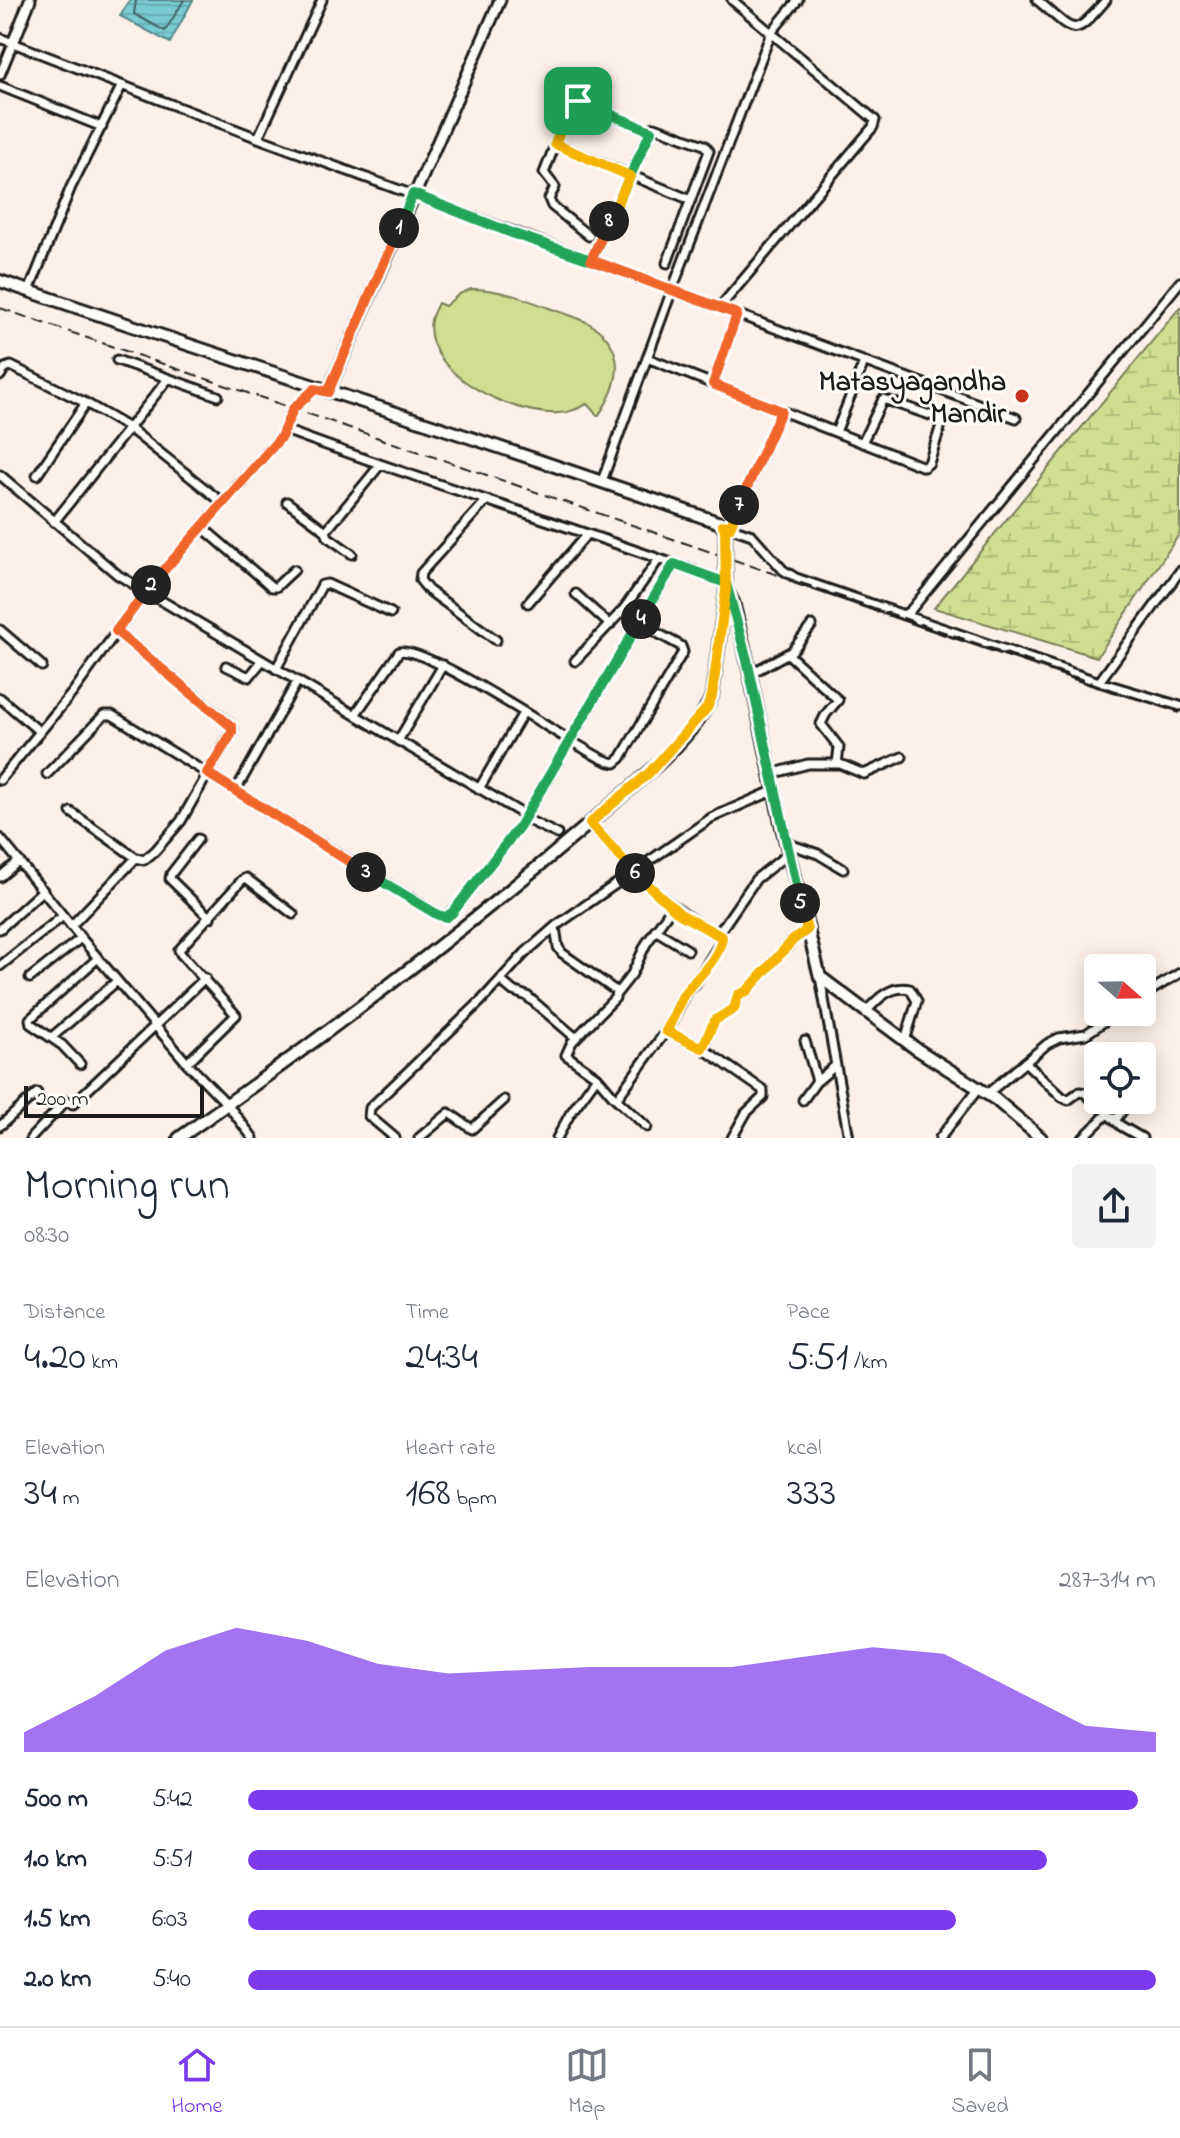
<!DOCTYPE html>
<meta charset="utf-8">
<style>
:root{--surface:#fff;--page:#f2f2f3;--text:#1f2937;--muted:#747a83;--line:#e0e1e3;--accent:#7c3aed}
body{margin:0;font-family:"Indie Flower",sans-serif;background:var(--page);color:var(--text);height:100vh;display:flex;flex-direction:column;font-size:30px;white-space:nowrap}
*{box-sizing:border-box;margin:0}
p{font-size:26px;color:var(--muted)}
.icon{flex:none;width:44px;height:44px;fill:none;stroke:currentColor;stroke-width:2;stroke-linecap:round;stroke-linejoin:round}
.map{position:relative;height:1138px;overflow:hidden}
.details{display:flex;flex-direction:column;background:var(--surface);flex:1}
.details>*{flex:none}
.needle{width:52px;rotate:110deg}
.tools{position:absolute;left:1084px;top:954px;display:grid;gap:16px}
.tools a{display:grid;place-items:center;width:72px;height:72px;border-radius:8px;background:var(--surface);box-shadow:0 4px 20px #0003;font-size:40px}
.scale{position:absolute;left:24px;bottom:20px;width:180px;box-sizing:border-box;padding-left:8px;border:4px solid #1c1c1c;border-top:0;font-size:22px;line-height:28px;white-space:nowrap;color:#1c1c1c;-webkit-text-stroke:6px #fdfcf7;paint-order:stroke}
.pin{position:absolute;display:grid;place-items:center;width:68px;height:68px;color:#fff;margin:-34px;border-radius:16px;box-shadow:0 4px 12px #0006}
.km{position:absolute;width:40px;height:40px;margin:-20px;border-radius:50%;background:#222;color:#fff;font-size:22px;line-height:40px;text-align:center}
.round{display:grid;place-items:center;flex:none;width:84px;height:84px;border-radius:8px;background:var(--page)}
.head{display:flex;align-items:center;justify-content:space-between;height:136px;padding:0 24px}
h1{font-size:44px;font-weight:600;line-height:60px}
.metrics{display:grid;grid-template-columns:repeat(3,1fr);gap:12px;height:136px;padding:8px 24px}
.metrics div{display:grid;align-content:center}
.metrics b{font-size:40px;font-weight:600}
.metrics small{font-size:22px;font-weight:400}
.metrics p{font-size:22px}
.chart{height:224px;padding:16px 24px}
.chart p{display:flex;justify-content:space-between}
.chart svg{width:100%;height:144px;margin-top:8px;fill:var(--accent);opacity:.7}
ul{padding:0 24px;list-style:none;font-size:26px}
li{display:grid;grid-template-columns:128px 96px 1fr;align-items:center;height:60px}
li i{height:20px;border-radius:10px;background:var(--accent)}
.tabs{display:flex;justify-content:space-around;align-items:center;height:112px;border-top:2px solid var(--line);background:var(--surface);font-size:22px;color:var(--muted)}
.tabs a{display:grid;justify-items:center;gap:4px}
.tabs .on{color:var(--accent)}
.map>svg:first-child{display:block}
.grass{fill:#cfde91;stroke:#767d56;stroke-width:2}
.wetland{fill:url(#wetland-marsh);stroke:#767d56;stroke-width:2}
.water{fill:url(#water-rules);stroke:#548489;stroke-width:2}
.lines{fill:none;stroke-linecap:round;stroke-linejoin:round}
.shore{stroke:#416264;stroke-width:2}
.minor-casing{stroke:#1c1c1c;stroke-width:13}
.tertiary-casing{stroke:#1c1c1c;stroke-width:15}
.secondary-casing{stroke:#1c1c1c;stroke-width:16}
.minor{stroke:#fdfcf7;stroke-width:7}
.tertiary{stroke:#fdfcf7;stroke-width:9}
.secondary{stroke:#fdfcf7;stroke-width:10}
.rail{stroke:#1c1c1c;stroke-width:2;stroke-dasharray:12 6;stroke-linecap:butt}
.split-1-casing{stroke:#fff;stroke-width:16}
.split-2-casing{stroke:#fff;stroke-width:16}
.split-3-casing{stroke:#fff;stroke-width:16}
.split-4-casing{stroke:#fff;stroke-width:16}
.split-5-casing{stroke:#fff;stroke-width:16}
.split-6-casing{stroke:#fff;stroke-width:16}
.split-7-casing{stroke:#fff;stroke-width:16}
.split-8-casing{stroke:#fff;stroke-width:16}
.split-9-casing{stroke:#fff;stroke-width:16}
.split-1{stroke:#22a559;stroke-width:10}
.split-2{stroke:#f0652b;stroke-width:10}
.split-3{stroke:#f0652b;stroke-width:10}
.split-4{stroke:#22a559;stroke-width:10}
.split-5{stroke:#22a559;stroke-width:10}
.split-6{stroke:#f5b400;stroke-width:10}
.split-7{stroke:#f5b400;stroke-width:10}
.split-8{stroke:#f0652b;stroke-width:10}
.split-9{stroke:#f5b400;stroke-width:10}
.poi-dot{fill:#c8321e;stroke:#fdfcf7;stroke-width:3}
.labels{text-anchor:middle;stroke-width:6;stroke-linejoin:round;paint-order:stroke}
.poi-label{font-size:28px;font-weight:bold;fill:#1c1c1c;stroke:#fdfcf7;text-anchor:end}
</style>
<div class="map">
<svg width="1180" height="1138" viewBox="0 0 1180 1138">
<defs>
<pattern id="wetland-marsh" width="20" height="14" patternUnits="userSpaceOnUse" patternTransform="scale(2)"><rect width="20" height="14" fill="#cfde91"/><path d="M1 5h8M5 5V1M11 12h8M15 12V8" fill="none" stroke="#b1be7c"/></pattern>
<pattern id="water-rules" width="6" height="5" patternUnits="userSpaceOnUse" patternTransform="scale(2)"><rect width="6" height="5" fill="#79cad1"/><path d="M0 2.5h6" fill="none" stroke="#68adb3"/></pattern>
</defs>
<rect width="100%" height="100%" fill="#fcf0e8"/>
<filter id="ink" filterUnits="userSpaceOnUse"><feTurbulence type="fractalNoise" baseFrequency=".0125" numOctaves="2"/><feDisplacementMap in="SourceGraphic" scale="16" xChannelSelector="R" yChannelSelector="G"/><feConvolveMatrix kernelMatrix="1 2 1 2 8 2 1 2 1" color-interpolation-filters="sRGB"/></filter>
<g filter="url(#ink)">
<!-- grass -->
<path class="grass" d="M471,289C500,289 523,298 549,308C562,313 578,317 590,324C629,348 620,385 598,416L587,404C577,409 569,413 558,413C515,416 421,374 431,320C432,315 435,309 438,303L445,306L459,294Z"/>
<!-- wetland -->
<path class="wetland" d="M1180,307V533L1097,657L934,608Z"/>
<!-- water -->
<path class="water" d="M130,0H193L170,43L120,16Z"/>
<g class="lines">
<!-- shore -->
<path class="shore" d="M136,0L134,14L165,31L184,0"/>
<!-- minor casing -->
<g class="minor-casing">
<path id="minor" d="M1037,0C1076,32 1071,41 1106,0
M0,38L258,138L672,290L771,33L798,0
M0,75L13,43
M0,86L102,127
M258,138L322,0
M555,144L691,200
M589,236L552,206L549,199L555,187L544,173L567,114L578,101L651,131
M591,260L652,128L655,127L704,145L709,151L667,263
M29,291L71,187L121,87
M720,307L873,127L875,120L732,0
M647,358L924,467L929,463L942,422L939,418L883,399L862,443
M117,360L218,396
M0,376L5,368L11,366L86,403L129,428L223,503
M713,384L737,314
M285,430C431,485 580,528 726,583
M836,432L864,362
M0,475L118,575L526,816
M37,475L86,403
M602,481L672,290L1016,418
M486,501L421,573L420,580L428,590L496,640
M287,502L326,531
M54,522L168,379
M723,525L752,535L783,570L796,578L1099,682L1180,706
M202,527L272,587H276L294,570
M730,527L781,411
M352,554L328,537L326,531L380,465
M576,594L610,625
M528,603L587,534
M903,615L910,611L1180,282
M0,630L42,666
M788,654L838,700L826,714L821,724L839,747L837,764
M575,661L623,610L659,559
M226,666L249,677L262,661
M276,669L322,585L327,584L391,613
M750,674L792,651L812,625
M1099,682L1180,571
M0,698L40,732
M355,715L399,652C421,644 548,728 576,744C588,750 601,761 615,763L621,758L683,652L681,646L639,623
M398,741L443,665
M47,774L104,715H112L438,915L446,917L463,900L519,827L674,564
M771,774L808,764H840L864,774L902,757
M0,780L73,692L148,588L281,437L293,409L315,389
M479,789L523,713
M236,790L297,682
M71,812L136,858L144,860L155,851L181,821L233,729L230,724L116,631
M524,818L557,834
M0,838L81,938L187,1063L227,1104L253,1138
M198,839L171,874L170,879L210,918
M786,843L818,854L843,869
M0,877L19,861
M71,926L136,858
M555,927L558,947L562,953L616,991L615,998L572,1042L566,1055L597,1077L614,1097H618L671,1024L686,992L695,984L722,940L720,936C661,905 634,871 590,823
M0,929L43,890
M655,930L688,950
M718,934L756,879L789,853
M0,966L63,916
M820,977L849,1138
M30,978L81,938
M500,980L513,991L527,996L576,1038
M617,993L632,974L646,944L672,907
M1142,996L1180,973
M866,1012C878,998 891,985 910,989L917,1001L905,1041
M666,1031L702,1048L763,1090V1097L746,1113L732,1138
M52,1037L117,981
M805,1041L817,1081
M702,1048L715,1020L734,1009L738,995L747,991L793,940L807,930
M1025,1062L1062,1097L1068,1100L1079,1092L1085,1093L1121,1126L1142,1138
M187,1063L236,1015L181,954L179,950L242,880L246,878L293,914
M80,1064L62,1045L31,1024L30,1019L98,958
M987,1094L1047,1044L1059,1038L1086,1034L1118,1012
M614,1097L647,1127
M803,1100L816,1082L835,1066
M1115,1121L1130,1100
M0,1126L37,1093
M31,1138L66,1101L73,1104L205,978
M395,1138L369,1116L370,1108L481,1001L525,953L557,925L711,818L775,790
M419,1138L449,1113L472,1129L504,1100
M557,1138L570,1114L597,1077
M940,1138L978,1089
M1083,1138L1107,1114"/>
</g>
<!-- tertiary casing -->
<g class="tertiary-casing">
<path id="tertiary" d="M13,43L30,0
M328,392L500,0"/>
</g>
<!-- secondary casing -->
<g class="secondary-casing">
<path id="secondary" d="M0,281C239,364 482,438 720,523L725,530L726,590L712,696C693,741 628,790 590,823C459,935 321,1039 179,1138
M727,591L733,602L747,660L782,827L820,977L915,1048L995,1099L1041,1138"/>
</g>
<!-- minor -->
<use href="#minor" class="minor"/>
<!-- tertiary -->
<use href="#tertiary" class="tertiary"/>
<!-- secondary -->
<use href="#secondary" class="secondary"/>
<!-- rail -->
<path class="rail" d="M0,308L1180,713"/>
</g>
</g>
<g class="lines" filter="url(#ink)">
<!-- split-1 casing -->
<g class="split-1-casing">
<path id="split-1" d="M399,228L413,194L517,235L591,260L651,131L578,101"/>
</g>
<!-- split-2 casing -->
<g class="split-2-casing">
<path id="split-2" d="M151,585L281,437L293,409L315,389L328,392L399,228"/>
</g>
<!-- split-3 casing -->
<g class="split-3-casing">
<path id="split-3" d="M151,585L116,631L232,727V733L207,773L366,872"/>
</g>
<!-- split-4 casing -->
<g class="split-4-casing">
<path id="split-4" d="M366,872L438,915L446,917L452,913L519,827L641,619"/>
</g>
<!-- split-5 casing -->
<g class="split-5-casing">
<path id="split-5" d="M641,619L674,564L726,583L747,660L800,903"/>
</g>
<!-- split-6 casing -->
<g class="split-6-casing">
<path id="split-6" d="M635,873L680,914L722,937C720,957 699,976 687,990C678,1001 674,1019 666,1031L702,1048L715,1020L734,1009L738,995L747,991L793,940L807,930L800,903"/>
</g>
<!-- split-7 casing -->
<g class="split-7-casing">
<path id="split-7" d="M635,873L590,823L649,773L707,708L712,696L726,590L725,530L723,525L730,527L739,505"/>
</g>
<!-- split-8 casing -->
<g class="split-8-casing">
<path id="split-8" d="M609,221L591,260L737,314L713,384L781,411L739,505"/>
</g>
<!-- split-9 casing -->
<g class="split-9-casing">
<path id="split-9" d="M578,101L567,114L555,144L630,176L609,221"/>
</g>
<!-- split-1 -->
<use href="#split-1" class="split-1"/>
<!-- split-2 -->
<use href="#split-2" class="split-2"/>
<!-- split-3 -->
<use href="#split-3" class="split-3"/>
<!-- split-4 -->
<use href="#split-4" class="split-4"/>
<!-- split-5 -->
<use href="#split-5" class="split-5"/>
<!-- split-6 -->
<use href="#split-6" class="split-6"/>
<!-- split-7 -->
<use href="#split-7" class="split-7"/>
<!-- split-8 -->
<use href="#split-8" class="split-8"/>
<!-- split-9 -->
<use href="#split-9" class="split-9"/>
</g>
<!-- markers -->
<circle class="poi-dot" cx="1022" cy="396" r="8"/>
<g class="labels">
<!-- poi labels -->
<g class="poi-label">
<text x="1006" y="390">Matasyagandha<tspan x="1006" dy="32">Mandir</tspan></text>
</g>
</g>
</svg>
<div class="tools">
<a><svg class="needle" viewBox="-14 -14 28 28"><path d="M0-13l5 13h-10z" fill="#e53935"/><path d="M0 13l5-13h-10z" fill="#747a83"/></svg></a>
<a><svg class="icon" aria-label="locate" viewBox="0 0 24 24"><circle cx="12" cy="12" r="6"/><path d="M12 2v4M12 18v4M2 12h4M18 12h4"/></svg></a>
</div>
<div class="scale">200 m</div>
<div class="pin" style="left:578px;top:101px;background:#1e9e55"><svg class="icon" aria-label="arrive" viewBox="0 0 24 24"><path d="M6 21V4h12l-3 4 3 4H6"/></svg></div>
<b class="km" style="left:399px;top:228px">1</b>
<b class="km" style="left:151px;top:585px">2</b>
<b class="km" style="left:366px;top:872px">3</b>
<b class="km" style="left:641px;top:619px">4</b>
<b class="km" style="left:800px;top:903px">5</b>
<b class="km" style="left:635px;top:873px">6</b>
<b class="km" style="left:739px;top:505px">7</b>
<b class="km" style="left:609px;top:221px">8</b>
</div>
<section class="details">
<div class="head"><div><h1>Morning run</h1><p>08:30</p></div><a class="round"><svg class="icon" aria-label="share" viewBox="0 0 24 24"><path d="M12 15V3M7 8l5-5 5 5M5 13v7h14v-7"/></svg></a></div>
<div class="metrics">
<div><p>Distance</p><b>4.20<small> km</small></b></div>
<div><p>Time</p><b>24:34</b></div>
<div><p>Pace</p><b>5:51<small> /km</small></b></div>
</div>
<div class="metrics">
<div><p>Elevation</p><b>34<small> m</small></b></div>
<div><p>Heart rate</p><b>168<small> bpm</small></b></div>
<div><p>kcal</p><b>333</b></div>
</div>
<div class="chart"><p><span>Elevation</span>287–314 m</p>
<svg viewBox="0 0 160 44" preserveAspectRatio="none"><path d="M0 44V38L10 27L20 13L30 6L40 10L50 17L60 20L70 19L80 18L90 18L100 18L110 15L120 12L130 14L140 25L150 36L160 38V44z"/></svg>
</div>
<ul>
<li><b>500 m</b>5:42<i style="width:98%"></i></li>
<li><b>1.0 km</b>5:51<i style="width:88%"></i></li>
<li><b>1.5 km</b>6:03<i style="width:78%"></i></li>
<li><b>2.0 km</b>5:40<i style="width:100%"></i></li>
</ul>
</section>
<nav class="tabs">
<a class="on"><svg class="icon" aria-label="home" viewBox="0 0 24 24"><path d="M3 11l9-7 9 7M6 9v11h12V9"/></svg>Home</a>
<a><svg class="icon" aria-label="map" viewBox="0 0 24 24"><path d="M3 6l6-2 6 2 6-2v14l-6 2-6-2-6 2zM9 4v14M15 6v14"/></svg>Map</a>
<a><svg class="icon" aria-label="saved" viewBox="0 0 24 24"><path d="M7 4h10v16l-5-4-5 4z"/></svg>Saved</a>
</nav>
